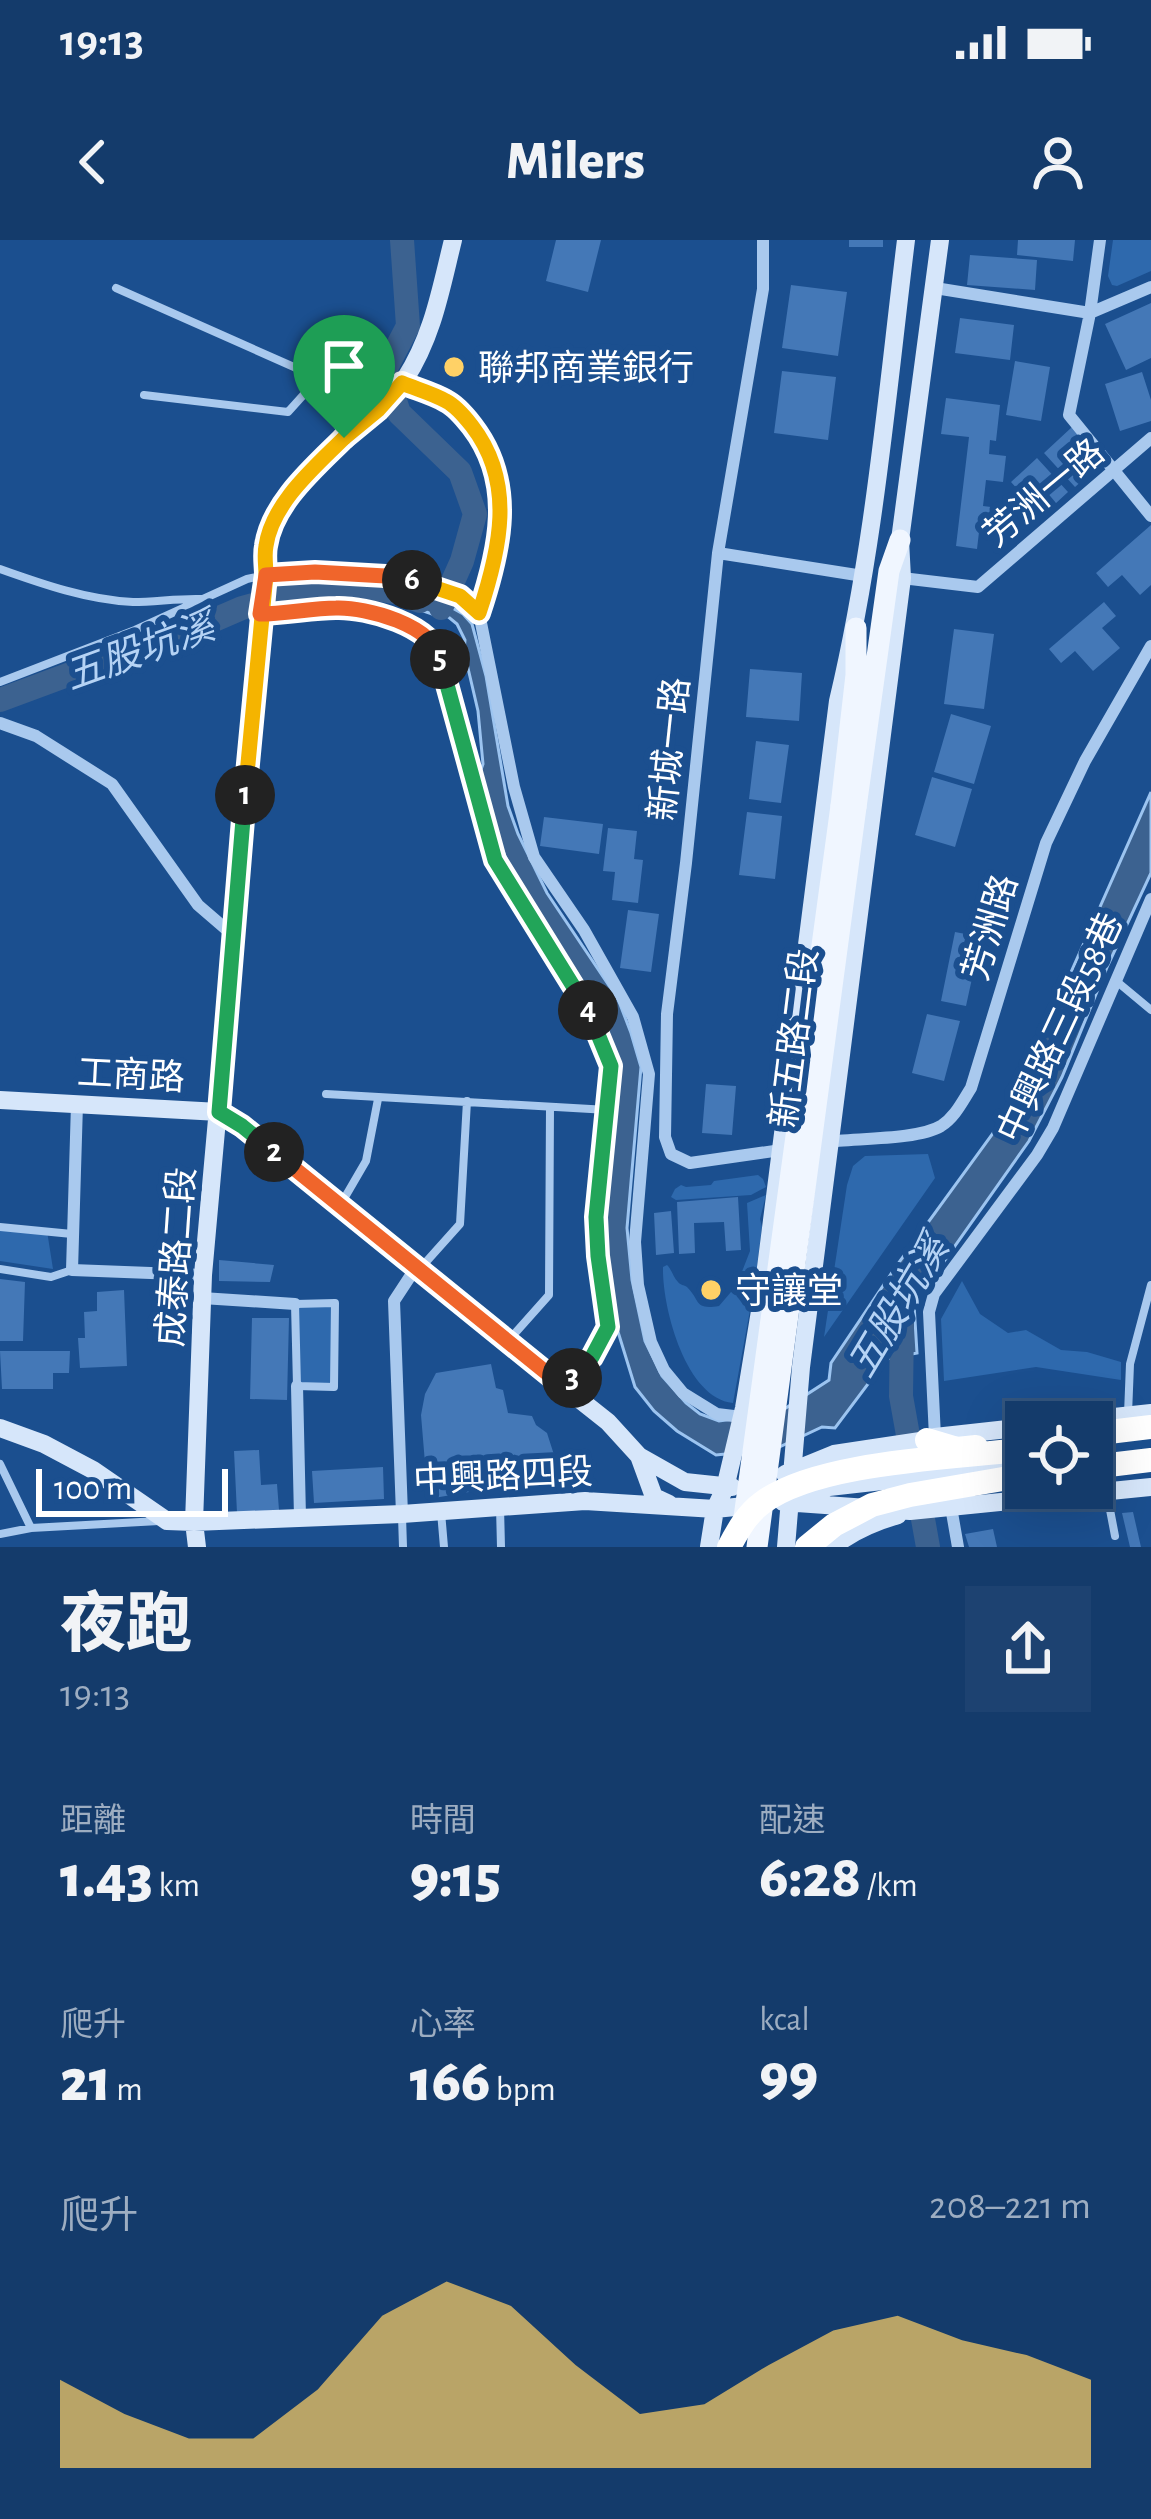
<!DOCTYPE html>
<html lang="zh-TW">
<meta charset="utf-8">
<style>
:root{--surface:#143b6b;--page:#1d4271;--text:#f1f3f6;--muted:#9dadc1;--line:#33557e;--accent:#ffd166}
body{margin:0;font-family:"Alegreya Sans","Noto Sans TC",sans-serif;background:var(--page);color:var(--text);height:100vh;display:flex;flex-direction:column;font-size:45px;white-space:nowrap}
*{box-sizing:border-box;margin:0}
p{font-size:39px;color:var(--muted)}
.icon{flex:none;width:66px;height:66px;fill:none;stroke:currentColor;stroke-width:2;stroke-linecap:round;stroke-linejoin:round}
.map{position:relative;height:1307px;overflow:hidden}
.details{display:flex;flex-direction:column;background:var(--surface);flex:1}
.details>*{flex:none}
.fabs{position:absolute;left:1005px;top:1161px;display:grid;gap:24px}
.fabs a{display:grid;place-items:center;width:108px;height:108px;border-radius:0px;background:var(--surface);box-shadow:0 12px 48px #0002,0 0 0 3px var(--line);font-size:60px}
.scale{position:absolute;left:36px;bottom:30px;width:192px;box-sizing:border-box;padding-left:12px;border:6px solid #fff;border-top:0;font-size:33px;line-height:42px;white-space:nowrap;color:#fff;-webkit-text-stroke:9px #1b4f8f;paint-order:stroke}
.pin{position:absolute;display:grid;place-items:center;width:102px;height:102px;color:#fff;margin:-123px -51px;border-radius:50% 50% 50% 0;rotate:-45deg;box-shadow:0 0 12px #0007}
.pin .icon{rotate:45deg}
.km{position:absolute;width:60px;height:60px;margin:-30px;border-radius:50%;background:#222;color:#fff;font-size:33px;line-height:60px;text-align:center}
.round{display:grid;place-items:center;flex:none;width:126px;height:126px;border-radius:0px;background:var(--page)}
.headline{display:flex;align-items:center;justify-content:space-between;height:204px;padding:0 60px}
h1{font-size:66px;font-weight:800;line-height:90px}
.figures{display:grid;grid-template-columns:repeat(3,1fr);gap:18px;height:204px;padding:12px 60px}
.figures div{display:grid;align-content:center}
.figures b{font-size:60px;font-weight:800}
.figures small{font-size:33px;font-weight:400}
.figures p{font-size:33px}
.chart{height:336px;padding:24px 60px}
.chart p{display:flex;justify-content:space-between}
.chart svg{width:100%;height:216px;margin-top:12px;fill:var(--accent);opacity:.7}
.status{display:flex;justify-content:space-between;align-items:center;height:84px;padding:0 60px;background:var(--surface);direction:ltr}
.status svg{height:33px;fill:currentColor}
header{display:flex;justify-content:space-between;align-items:center;height:156px;padding:0 60px;background:var(--surface);font-size:54px;font-weight:800}
.map>svg:first-child{display:block}
.green{fill:#2e69ad}
.water{fill:#3c6290;stroke:#9cc4f0;stroke-width:3}
.lines{fill:none;stroke-linecap:round;stroke-linejoin:round}
.river{stroke:#3c6290;stroke-width:24}
.building{fill:#4478b7}
.lane{stroke:#a9c9ee;stroke-width:8}
.street{stroke:#a9c9ee;stroke-width:12}
.secondary{stroke:#d6e6fa;stroke-width:18}
.primary{stroke:#f0f6ff;stroke-width:21}
.highway{stroke:#fff;stroke-width:24}
.primary-bridge{stroke:#f0f6ff;stroke-width:21}
.highway-bridge{stroke:#fff;stroke-width:24}
.split-1-casing{stroke:#fff;stroke-width:24}
.split-2-casing{stroke:#fff;stroke-width:24}
.split-3-casing{stroke:#fff;stroke-width:24}
.split-4-casing{stroke:#fff;stroke-width:24}
.split-5-casing{stroke:#fff;stroke-width:24}
.split-6-casing{stroke:#fff;stroke-width:24}
.split-7-casing{stroke:#fff;stroke-width:24}
.split-1{stroke:#f5b400;stroke-width:15}
.split-2{stroke:#22a559;stroke-width:15}
.split-3{stroke:#f0652b;stroke-width:15}
.split-4{stroke:#22a559;stroke-width:15}
.split-5{stroke:#22a559;stroke-width:15}
.split-6{stroke:#f0652b;stroke-width:15}
.split-7{stroke:#f5b400;stroke-width:15}
.poi-dot{fill:#ffd166;stroke:#1b4f8f;stroke-width:4.5}
.labels{text-anchor:middle;stroke-width:12;stroke-linejoin:round;paint-order:stroke}
.poi-label{font-size:36px;fill:#fff;stroke:#1b4f8f;text-anchor:start}
.street-label{font-size:36px;fill:#fff;stroke:#1b4f8f}
.water-label{font-size:39px;font-style:italic;fill:#b5d3f5;stroke:#1b4f8f}
</style>
<div class="status"><b>19:13</b><svg viewBox="0 0 49 12"><path d="M0 12V9h3v3zM5 12V6h3v6zM10 12V3h3v9zM15 12V0h3v12zM26 1h20v11H26zM47 4h2v5h-2z"/></svg></div>
<header><svg class="icon" aria-label="back" viewBox="0 0 24 24"><path d="M15 5l-7 7 7 7"/></svg>Milers<svg class="icon" aria-label="person" viewBox="0 0 24 24"><circle cx="12" cy="8" r="4"/><path d="M4 21q1-7 8-7t8 7"/></svg></header>
<div class="map">
<svg width="1151" height="1307" viewBox="0 0 1151 1307">
<rect width="100%" height="100%" fill="#1b4f8f"/>
<!-- green -->
<path class="green" d="M1113,0H1151V31L1117,46L1112,45L1108,36Z
M928,914L935,938L824,1097L847,945L853,926L865,916Z
M758,935L763,939L766,947L751,955L676,960L671,957L675,949L681,945L686,947L711,945L714,941Z
M766,955L760,979L762,987L755,1042L752,1048H748L738,1042L750,1011L747,963Z
M0,986L47,991L53,1029L0,1021Z
M667,1025C672,1030 673,1037 678,1042C680,1045 684,1045 687,1047C701,1061 694,1070 719,1066L731,1052C741,1055 745,1060 750,1070L733,1163C685,1158 662,1066 663,1027Z
M962,1041L980,1074L1008,1093L1026,1090L1061,1110L1087,1112L1121,1122V1140L1036,1127L944,1141L941,1079Z
M335,1063L334,1147L297,1146L295,1064Z"/>
<!-- water -->
<path class="water" d="M392,341L415,347L463,374L472,384L486,436L508,566L518,594L547,653L618,759L631,793L641,827L627,988L632,1040L645,1101L662,1136L686,1163L700,1174L719,1181L778,1173L829,1140L831,1123L897,1025L999,885L1016,856L1151,552V633L1108,725L1062,837L1029,901L914,1064L917,1113L881,1120L871,1140L835,1188L822,1187L775,1209L716,1215L677,1191L654,1171L635,1147L607,1056L602,1020L601,978L618,843L617,820L588,750L518,647L495,592L479,535L483,524L478,471L464,411L465,400L457,384L446,375L432,374L386,358Z"/>
<g class="lines">
<!-- river -->
<path class="river" d="M402,0L408,86L385,130L399,173L460,232L475,274L462,321L441,368
M0,460L205,384L242,368L298,353L347,344L399,353L420,361
M902,1084L901,1156L928,1307"/>
</g>
<!-- building -->
<path class="building" d="M556,0H601L588,52L546,41Z
M849,0H883V7H849Z
M1018,0H1075L1073,21L1017,15Z
M970,15L1037,20L1035,50L967,45Z
M791,45L847,52L838,116L782,108Z
M1151,63V118L1126,130L1105,84Z
M960,78L1014,85L1010,120L955,113Z
M1015,121L1050,127L1041,181L1006,175Z
M782,131L836,137L828,200L774,193Z
M1142,132L1151,160V181L1120,191L1105,144Z
M946,158L1000,165L996,201L990,200L989,214L1006,216L1003,242L986,240L983,266L999,268L996,294L979,292L977,309L956,306L969,197L941,194Z
M1072,187L1103,222L1075,247L1044,213Z
M1037,218L1068,252L1042,276L1011,242Z
M1151,285V345L1140,355L1122,335L1108,347L1096,333Z
M1104,362L1116,376L1102,388L1120,408L1093,431L1075,411L1061,423L1049,409Z
M954,389L994,394L984,469L944,464Z
M750,429L802,433L799,481L746,477Z
M951,474L991,486L974,544L934,532Z
M756,501L789,505L781,563L749,559Z
M932,537L972,549L955,607L915,595Z
M747,572L782,576L775,639L739,635Z
M544,577L603,584L599,614L540,606Z
M608,588L637,591L634,619L643,620L638,663L612,660L615,632L603,631Z
M628,670L659,674L651,732L620,728Z
M955,692L981,697L966,766L941,761Z
M927,774L960,781L944,841L912,833Z
M706,844L736,846L732,895L702,893Z
M738,957L741,1010L726,1011L724,982L694,983L695,1013L679,1014L677,962Z
M671,971L674,1013L656,1015L654,973Z
M219,1020L274,1025L270,1042L219,1041Z
M0,1039L25,1042L23,1101H0Z
M124,1050L127,1126L80,1128L78,1098H85L84,1072L97,1071V1052Z
M252,1078H289L287,1160L250,1159Z
M0,1111H70L69,1133H53V1149H2Z
M491,1124L496,1148L503,1150L508,1173L532,1176L536,1185L547,1193L556,1221L540,1231L547,1240L543,1243L475,1246L469,1252L428,1259L421,1175L425,1154L436,1133Z
M259,1210L261,1245L277,1244L279,1270L237,1273L234,1211Z
M383,1227L384,1259L314,1263L312,1231Z
M1133,1272L1141,1307H1130L1122,1273Z
M993,1289L997,1307H969L965,1294Z"/>
<g class="lines">
<!-- lane -->
<path class="lane" d="M116,48L312,135L344,198
M144,155L288,172L316,141
M0,329C42,344 88,360 133,362C156,362 179,358 202,359
M267,374L339,367L381,375L425,395L438,408L450,460L495,620L595,782L611,826L596,978L598,1015L607,1087L592,1117L565,1146
M0,442L135,390L247,339C312,324 426,329 478,372
M1115,740L1151,770
M326,854L608,870
M341,964L366,921L378,859
M0,987L72,994
M416,1028L426,1022L460,984L467,861
M0,1029L51,1037L72,1030
M335,1063L334,1147L297,1146L295,1064Z
M508,1101L549,1055L550,867
M1128,1174L1130,1124L1151,1045
M0,1224L31,1288L159,1281
M1107,1254L1115,1296
M500,1267L501,1307
M441,1272L444,1307
M402,1276L403,1307
M0,1294L31,1288"/>
<!-- street -->
<path class="street" d="M763,0V49L718,313L686,623L667,774L665,897L671,914L690,923L788,909
M1100,0L1090,73L1069,175L1151,276
M935,48L1090,73L1151,47
M402,143L448,161L465,176L487,205L497,234L501,268L498,308L479,373L514,547L534,617L584,690L633,777L649,834L635,1002L638,1045L651,1102L664,1130L683,1153L717,1174L742,1177
M718,313L863,336
M902,338L978,347L1151,198
M0,483L36,496L112,544L198,665L234,696
M77,864L72,1030L203,1035
M826,902C855,898 918,900 941,886C955,877 962,862 971,848L1046,603L1085,521L1151,406
M202,1058L295,1064
M297,1146L300,1277
M935,1197L929,1072L934,1054L1037,915L1053,888L1151,659
M951,1267L958,1307
M402,1274L394,1061L415,1029"/>
<!-- secondary -->
<path class="secondary" d="M0,860L219,872L242,886L415,1029L608,1182L639,1216L685,1242L732,1247
M1068,1182L1151,1173
M0,1188L44,1204L93,1230L167,1281L194,1282L402,1274L585,1261L715,1269L755,1265
M639,1216L654,1257L669,1264
M785,1234L834,1214L927,1200L935,1197L1026,1187
M794,1260L829,1247L1015,1226
M783,1262L910,1271L1151,1247
M197,1307L194,1282L203,1035L266,335C266,326 264,316 266,307C274,240 370,191 405,139C433,96 441,48 453,0
M709,1307L715,1269L725,1248L744,1168L762,1059L838,461C874,310 887,154 906,0
M786,1307L801,1127L902,338L900,300L940,0
M833,1307C852,1291 874,1282 898,1275"/>
<!-- primary -->
<path class="primary" d="M841,566L856,435V388
M856,567L889,331L900,300"/>
<!-- highway -->
<path class="highway" d="M1092,1194L1151,1187
M927,1200L957,1209L976,1207"/>
<!-- primary-bridge -->
<path class="primary-bridge" d="M743,1285L841,566
M757,1307L856,567"/>
<!-- highway-bridge -->
<path class="highway-bridge" d="M1092,1227L1151,1220
M729,1307C738,1290 747,1274 762,1263C817,1221 956,1218 1026,1209
M807,1307L834,1285L872,1265L910,1255L1026,1235"/>
</g>
<g class="lines">
<!-- split-1 casing -->
<g class="split-1-casing">
<path id="split-1" d="M245,555L266,335C266,326 264,315 266,306C272,263 315,227 344,198"/>
</g>
<!-- split-2 casing -->
<g class="split-2-casing">
<path id="split-2" d="M245,555L219,872L242,886L274,912"/>
</g>
<!-- split-3 casing -->
<g class="split-3-casing">
<path id="split-3" d="M274,912L564,1147L572,1138"/>
</g>
<!-- split-4 casing -->
<g class="split-4-casing">
<path id="split-4" d="M572,1138L592,1117L608,1087L598,1016L596,977L611,826L588,770"/>
</g>
<!-- split-5 casing -->
<g class="split-5-casing">
<path id="split-5" d="M440,419L495,620L588,770"/>
</g>
<!-- split-6 casing -->
<g class="split-6-casing">
<path id="split-6" d="M412,340L403,337L315,332L266,335L260,374C286,374 311,368 336,368C367,367 433,385 440,419"/>
</g>
<!-- split-7 casing -->
<g class="split-7-casing">
<path id="split-7" d="M344,198L378,170L402,143C416,149 432,153 446,161C456,166 465,177 472,186C516,243 500,310 479,373L460,356L412,340"/>
</g>
<!-- split-1 -->
<use href="#split-1" class="split-1"/>
<!-- split-2 -->
<use href="#split-2" class="split-2"/>
<!-- split-3 -->
<use href="#split-3" class="split-3"/>
<!-- split-4 -->
<use href="#split-4" class="split-4"/>
<!-- split-5 -->
<use href="#split-5" class="split-5"/>
<!-- split-6 -->
<use href="#split-6" class="split-6"/>
<!-- split-7 -->
<use href="#split-7" class="split-7"/>
</g>
<!-- markers -->
<g class="poi-dot">
<circle cx="454" cy="127" r="12"/>
<circle cx="711" cy="1050" r="12"/>
</g>
<g class="labels">
<!-- poi labels -->
<g class="poi-label">
<text x="478" y="140">聯邦商業銀行</text>
<text x="735" y="1063">守讓堂</text>
</g>
<!-- street labels -->
<g class="street-label">
<text transform="translate(1043 252) rotate(-40)" y="13">芳洲一路</text>
<text transform="translate(668 509) rotate(-84)" y="13">新城一路</text>
<text transform="translate(989 687) rotate(-73)" y="13">芳洲路</text>
<text transform="translate(1059 787) rotate(-65)" y="13">中興路三段58巷</text>
<text transform="translate(793 798) rotate(-83)" y="13">新五路二段</text>
<text transform="translate(131 834) rotate(3)" y="13">工商路</text>
<text transform="translate(175 1017) rotate(-86)" y="13">成泰路二段</text>
<text transform="translate(503 1235) rotate(-3)" y="13">中興路四段</text>
</g>
<!-- water labels -->
<g class="water-label">
<text transform="translate(139 410) rotate(-20)" y="14">五股坑溪</text>
<text transform="translate(897 1066) rotate(-59)" y="14">五股坑溪</text>
</g>
</g>
</svg>
<div class="fabs">
<a><svg class="icon" aria-label="locate" viewBox="0 0 24 24"><circle cx="12" cy="12" r="6"/><path d="M12 2v4M12 18v4M2 12h4M18 12h4"/></svg></a>
</div>
<div class="scale">100 m</div>
<div class="pin" style="left:344px;top:198px;background:#1e9e55"><svg class="icon" aria-label="arrive" viewBox="0 0 24 24"><path d="M6 21V4h12l-3 4 3 4H6"/></svg></div>
<b class="km" style="left:245px;top:555px">1</b>
<b class="km" style="left:274px;top:912px">2</b>
<b class="km" style="left:572px;top:1138px">3</b>
<b class="km" style="left:588px;top:770px">4</b>
<b class="km" style="left:440px;top:419px">5</b>
<b class="km" style="left:412px;top:340px">6</b>
</div>
<section class="details">
<div class="headline"><div><h1>夜跑</h1><p>19:13</p></div><a class="round"><svg class="icon" aria-label="share" viewBox="0 0 24 24"><path d="M12 15V3M7 8l5-5 5 5M5 13v7h14v-7"/></svg></a></div>
<div class="figures">
<div><p>距離</p><b>1.43<small> km</small></b></div>
<div><p>時間</p><b>9:15</b></div>
<div><p>配速</p><b>6:28<small> /km</small></b></div>
</div>
<div class="figures">
<div><p>爬升</p><b>21<small> m</small></b></div>
<div><p>心率</p><b>166<small> bpm</small></b></div>
<div><p>kcal</p><b>99</b></div>
</div>
<div class="chart"><p><span>爬升</span>208–221 m</p>
<svg viewBox="0 0 160 44" preserveAspectRatio="none"><path d="M0 44V26L10 33L20 38L30 38L40 28L50 13L60 6L70 11L80 23L90 33L100 31L110 23L120 16L130 13L140 18L150 21L160 26V44z"/></svg>
</div>
</section>
